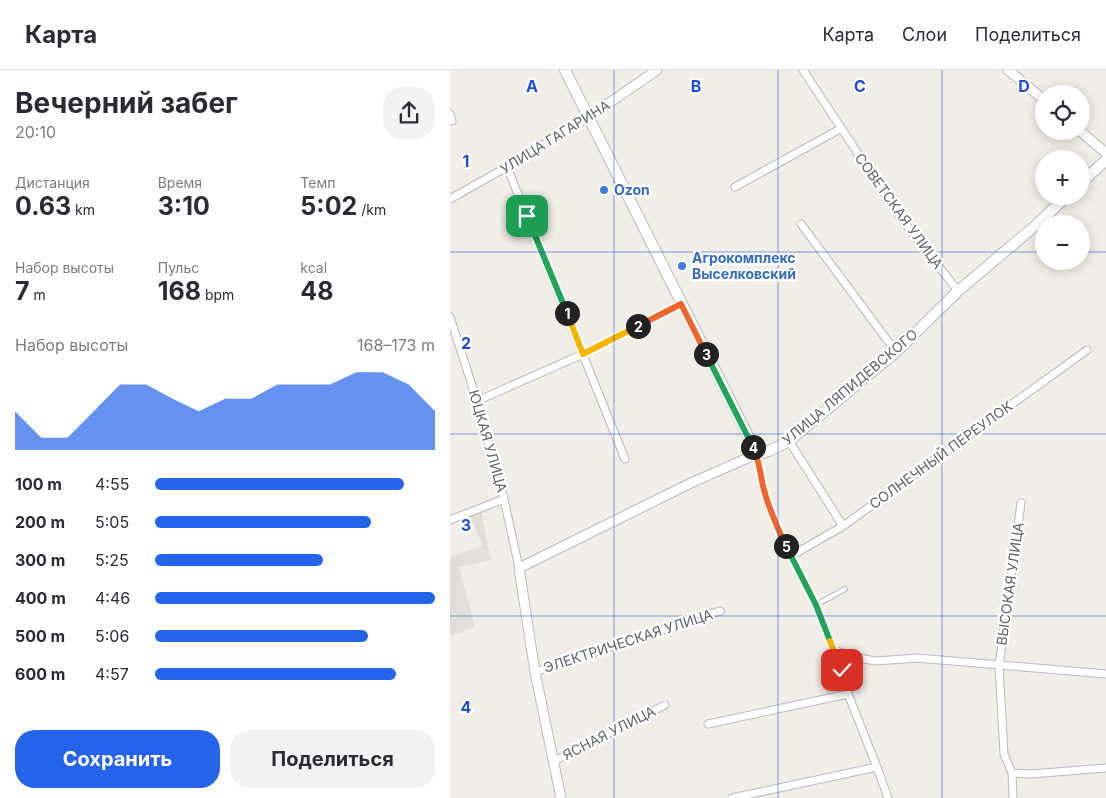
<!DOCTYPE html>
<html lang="ru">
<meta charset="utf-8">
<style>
:root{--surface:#fff;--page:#f2f2f3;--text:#2b2b33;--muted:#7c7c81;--line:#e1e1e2;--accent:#2563eb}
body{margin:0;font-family:Inter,sans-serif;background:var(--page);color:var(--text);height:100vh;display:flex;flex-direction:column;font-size:19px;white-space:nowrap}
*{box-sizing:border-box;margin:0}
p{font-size:16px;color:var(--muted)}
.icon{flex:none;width:28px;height:28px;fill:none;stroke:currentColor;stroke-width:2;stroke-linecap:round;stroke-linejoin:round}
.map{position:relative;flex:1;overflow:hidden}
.sheet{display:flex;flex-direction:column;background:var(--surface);width:450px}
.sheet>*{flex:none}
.buttons{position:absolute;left:585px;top:15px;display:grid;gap:10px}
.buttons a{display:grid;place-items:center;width:55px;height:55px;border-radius:50%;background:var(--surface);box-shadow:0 2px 12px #0003;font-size:25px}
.pin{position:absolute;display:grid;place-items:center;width:42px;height:42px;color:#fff;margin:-21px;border-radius:10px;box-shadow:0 2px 8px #0006}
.km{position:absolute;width:25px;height:25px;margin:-12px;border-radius:50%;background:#222;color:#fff;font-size:14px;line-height:25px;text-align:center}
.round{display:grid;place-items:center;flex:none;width:52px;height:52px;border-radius:20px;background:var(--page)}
.head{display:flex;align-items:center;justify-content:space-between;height:85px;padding:0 15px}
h1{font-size:28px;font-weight:700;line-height:38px}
.metrics{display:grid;grid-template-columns:repeat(3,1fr);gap:8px;height:85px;padding:5px 15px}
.metrics div{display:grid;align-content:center}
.metrics b{font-size:25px;font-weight:700}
.metrics small{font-size:14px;font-weight:400}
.metrics p{font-size:14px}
.chart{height:140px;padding:10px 15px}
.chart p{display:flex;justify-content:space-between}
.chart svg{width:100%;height:90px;margin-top:5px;fill:var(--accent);opacity:.7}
.action{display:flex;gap:10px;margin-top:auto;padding:10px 15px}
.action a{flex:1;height:58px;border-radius:20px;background:var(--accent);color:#fff;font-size:20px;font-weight:700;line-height:58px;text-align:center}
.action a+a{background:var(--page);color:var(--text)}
ul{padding:0 15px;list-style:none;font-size:16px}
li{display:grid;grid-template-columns:80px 60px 1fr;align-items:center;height:38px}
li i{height:12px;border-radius:6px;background:var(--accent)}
header{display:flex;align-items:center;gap:30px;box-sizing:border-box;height:70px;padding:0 25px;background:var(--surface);border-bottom:1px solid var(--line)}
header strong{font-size:24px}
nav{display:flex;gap:28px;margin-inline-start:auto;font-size:18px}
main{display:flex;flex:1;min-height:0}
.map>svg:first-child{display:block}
.industrial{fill:#e2dfdb}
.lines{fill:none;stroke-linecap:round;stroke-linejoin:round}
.service-casing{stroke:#b7babe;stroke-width:6}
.minor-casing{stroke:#b7babe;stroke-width:9}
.tertiary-casing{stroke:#b7babe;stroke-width:11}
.secondary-casing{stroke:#b5bbbf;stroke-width:12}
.service{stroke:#fff;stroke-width:4}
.minor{stroke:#fff;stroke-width:7}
.tertiary{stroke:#fff;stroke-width:9}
.secondary{stroke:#fff;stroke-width:10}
.split-1-casing{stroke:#fff;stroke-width:10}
.split-2-casing{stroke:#fff;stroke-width:10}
.split-3-casing{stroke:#fff;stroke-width:10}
.split-4-casing{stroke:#fff;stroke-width:10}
.split-5-casing{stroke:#fff;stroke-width:10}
.split-6-casing{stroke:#fff;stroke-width:10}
.split-7-casing{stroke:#fff;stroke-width:10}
.split-1{stroke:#22a559;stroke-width:6}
.split-2{stroke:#f5b400;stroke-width:6}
.split-3{stroke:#f0652b;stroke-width:6}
.split-4{stroke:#22a559;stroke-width:6}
.split-5{stroke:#f0652b;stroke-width:6}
.split-6{stroke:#22a559;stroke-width:6}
.split-7{stroke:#f5b400;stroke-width:6}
.grid{fill:none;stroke:#1d4ed8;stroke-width:1;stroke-opacity:0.55}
.shop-dot{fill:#3f7fe0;stroke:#fff;stroke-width:2}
.labels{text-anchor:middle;stroke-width:4.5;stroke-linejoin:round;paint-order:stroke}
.street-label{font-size:14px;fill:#5e6468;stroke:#fff}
.shop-label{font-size:14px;font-weight:bold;fill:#366cbe;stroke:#fff;text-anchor:start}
.grid-label{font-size:16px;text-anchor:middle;font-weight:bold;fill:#1d4ed8;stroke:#fff;stroke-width:4.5;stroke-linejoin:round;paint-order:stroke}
</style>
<header>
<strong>Карта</strong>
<nav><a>Карта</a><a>Слои</a><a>Поделиться</a></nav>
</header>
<main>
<section class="sheet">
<div class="head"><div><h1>Вечерний забег</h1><p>20:10</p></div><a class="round"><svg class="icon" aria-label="share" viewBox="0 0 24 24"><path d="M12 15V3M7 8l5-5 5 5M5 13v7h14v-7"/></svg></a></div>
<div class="metrics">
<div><p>Дистанция</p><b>0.63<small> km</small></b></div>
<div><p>Время</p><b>3:10</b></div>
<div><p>Темп</p><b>5:02<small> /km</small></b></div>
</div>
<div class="metrics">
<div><p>Набор высоты</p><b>7<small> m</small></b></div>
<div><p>Пульс</p><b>168<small> bpm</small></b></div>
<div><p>kcal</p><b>48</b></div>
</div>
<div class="chart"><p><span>Набор высоты</span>168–173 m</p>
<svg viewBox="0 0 160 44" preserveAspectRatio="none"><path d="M0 44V25L10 38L20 38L30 25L40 12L50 12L60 19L70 25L80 19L90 19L100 12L110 12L120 12L130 6L140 6L150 12L160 25V44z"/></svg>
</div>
<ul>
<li><b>100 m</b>4:55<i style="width:89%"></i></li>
<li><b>200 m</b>5:05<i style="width:77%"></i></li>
<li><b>300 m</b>5:25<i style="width:60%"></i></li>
<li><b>400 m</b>4:46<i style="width:100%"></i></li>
<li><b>500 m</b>5:06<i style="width:76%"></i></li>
<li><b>600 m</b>4:57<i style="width:86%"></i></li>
</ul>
<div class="action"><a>Сохранить</a><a>Поделиться</a></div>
</section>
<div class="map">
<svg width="656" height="728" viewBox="0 0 656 728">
<rect width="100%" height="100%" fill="#f1ede7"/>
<!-- industrial -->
<path class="industrial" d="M31,442L41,490L9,497L25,557L0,566V487L33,476L20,446Z"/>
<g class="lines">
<!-- service casing -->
<g class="service-casing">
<path id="service" d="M366,535L395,519"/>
</g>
<!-- minor casing -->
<g class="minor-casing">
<path id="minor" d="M353,0L447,143L508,221
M0,44L2,51
M57,97L175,389
M285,117L390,59
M0,129L57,97L139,47
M351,154L446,282
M0,247L27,331L54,429L69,498
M27,331L133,284L231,234
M339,371L393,456
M307,384L313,418L319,438L341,486L366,535L392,600L398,624L427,697L438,728
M0,450L54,429
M341,486L393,456L637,280
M384,580L403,587L426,591L467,588L656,604
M85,602L270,541
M258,654L398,624
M104,691L215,635
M562,703L581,704L656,698
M282,728L427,697
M563,728L562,703L554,684L549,596L571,433"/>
</g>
<!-- tertiary casing -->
<g class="tertiary-casing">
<path id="tertiary" d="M558,0L594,30
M139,47L207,0
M630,61L656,83
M111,728L85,602L69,498L243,412L307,384"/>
</g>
<!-- secondary casing -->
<g class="secondary-casing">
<path id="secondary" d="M115,0L307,384L319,381L339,371L446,282L508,221L585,156L617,126
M631,113L656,90"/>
</g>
<!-- service -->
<use href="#service" class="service"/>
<!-- minor -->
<use href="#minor" class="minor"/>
<!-- tertiary -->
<use href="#tertiary" class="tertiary"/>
<!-- secondary -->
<use href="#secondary" class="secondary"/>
</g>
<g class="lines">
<!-- split-1 casing -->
<g class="split-1-casing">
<path id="split-1" d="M77,146L117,243"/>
</g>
<!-- split-2 casing -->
<g class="split-2-casing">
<path id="split-2" d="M117,243L133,284L188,256"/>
</g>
<!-- split-3 casing -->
<g class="split-3-casing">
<path id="split-3" d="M188,256L231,234L256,284"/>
</g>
<!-- split-4 casing -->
<g class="split-4-casing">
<path id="split-4" d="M256,284L303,377"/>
</g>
<!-- split-5 casing -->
<g class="split-5-casing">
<path id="split-5" d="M303,377C309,389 310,403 313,416C318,437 327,457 336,476"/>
</g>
<!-- split-6 casing -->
<g class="split-6-casing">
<path id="split-6" d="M336,476L366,535L380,571"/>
</g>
<!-- split-7 casing -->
<g class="split-7-casing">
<path id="split-7" d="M380,571L392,600"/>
</g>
<!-- split-1 -->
<use href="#split-1" class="split-1"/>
<!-- split-2 -->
<use href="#split-2" class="split-2"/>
<!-- split-3 -->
<use href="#split-3" class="split-3"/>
<!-- split-4 -->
<use href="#split-4" class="split-4"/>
<!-- split-5 -->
<use href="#split-5" class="split-5"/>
<!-- split-6 -->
<use href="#split-6" class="split-6"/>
<!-- split-7 -->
<use href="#split-7" class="split-7"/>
</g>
<!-- grid -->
<path class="grid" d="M164,0V728M328,0V728M492,0V728M0,182H594M631,182H656M0,364H656M0,546H656"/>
<!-- markers -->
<g class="shop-dot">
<circle cx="154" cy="120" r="5"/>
<circle cx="232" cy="196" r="5"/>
</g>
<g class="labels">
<!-- street labels -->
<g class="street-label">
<text transform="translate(105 67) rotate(-32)" y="5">УЛИЦА ГАГАРИНА</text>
<text transform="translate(449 141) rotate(54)" y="5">СОВЕТСКАЯ УЛИЦА</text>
<text transform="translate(400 317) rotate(-40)" y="5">УЛИЦА ЛЯПИДЕВСКОГО</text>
<text transform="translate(38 371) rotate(74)" y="5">ЮЦКАЯ УЛИЦА</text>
<text transform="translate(491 385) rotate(-36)" y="5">СОЛНЕЧНЫЙ ПЕРЕУЛОК</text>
<text transform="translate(560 514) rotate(-82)" y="5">ВЫСОКАЯ УЛИЦА</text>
<text transform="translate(178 571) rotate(-18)" y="5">ЭЛЕКТРИЧЕСКАЯ УЛИЦА</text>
<text transform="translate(159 663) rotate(-27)" y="5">ЯСНАЯ УЛИЦА</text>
</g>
<!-- shop labels -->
<g class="shop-label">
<text x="164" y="125">Ozon</text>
<text x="242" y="193">Агрокомплекс<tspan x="242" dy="16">Выселковский</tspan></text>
</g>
</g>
<g class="grid-label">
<text x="82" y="22">A</text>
<text x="246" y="22">B</text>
<text x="410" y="22">C</text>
<text x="574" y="22">D</text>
<text x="16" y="97">1</text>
<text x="16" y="279">2</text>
<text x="16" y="461">3</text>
<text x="16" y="643">4</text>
</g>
</svg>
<div class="buttons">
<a><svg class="icon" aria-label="locate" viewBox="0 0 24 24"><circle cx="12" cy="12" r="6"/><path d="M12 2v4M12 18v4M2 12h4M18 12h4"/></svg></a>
<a>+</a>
<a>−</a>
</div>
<div class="pin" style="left:77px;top:146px;background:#1e9e55"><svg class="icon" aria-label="arrive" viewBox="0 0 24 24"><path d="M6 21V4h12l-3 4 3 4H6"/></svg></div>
<div class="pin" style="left:392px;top:600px;background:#d93025"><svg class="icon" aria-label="check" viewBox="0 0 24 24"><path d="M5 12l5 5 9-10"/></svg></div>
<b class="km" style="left:117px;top:243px">1</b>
<b class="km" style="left:188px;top:256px">2</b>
<b class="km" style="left:256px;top:284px">3</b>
<b class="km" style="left:303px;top:377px">4</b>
<b class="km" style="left:336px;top:476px">5</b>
</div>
</main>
